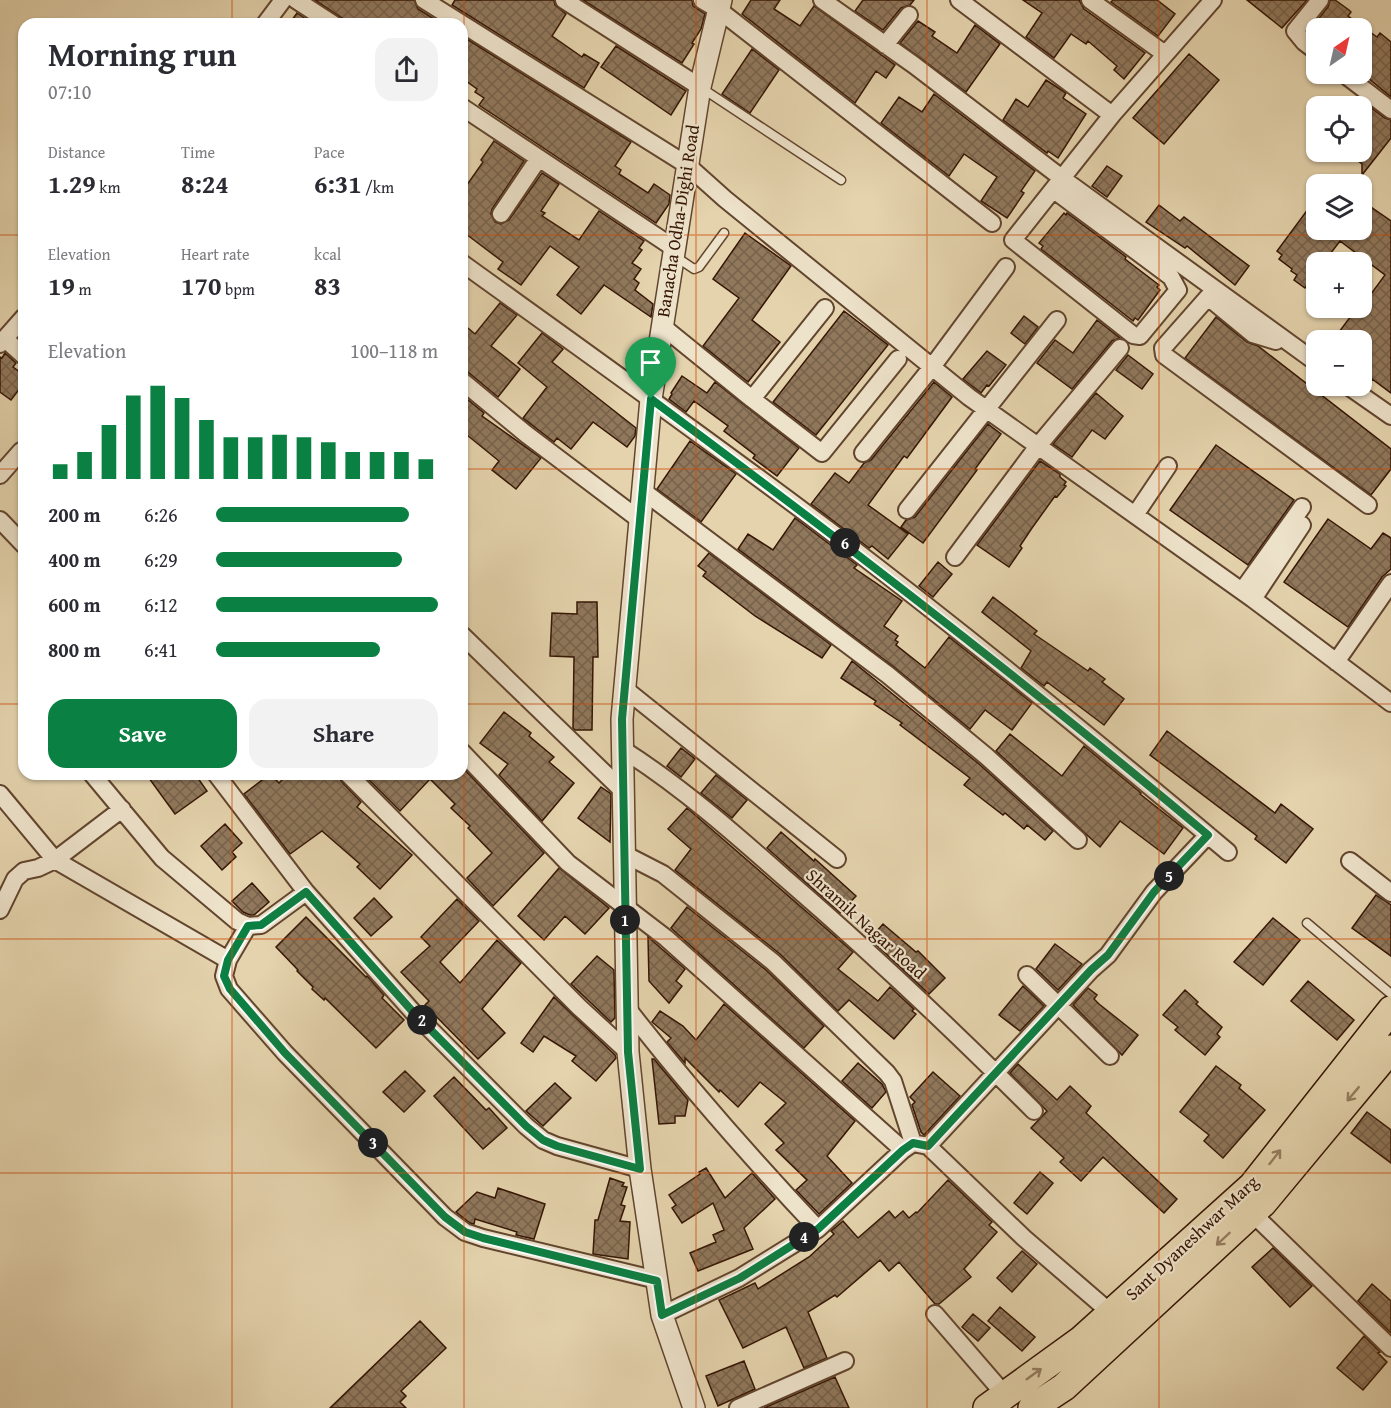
<!DOCTYPE html>
<meta charset="utf-8">
<style>
:root{--surface:#fff;--page:#f2f2f3;--text:#2b2b33;--muted:#7c7c81;--accent:#0b8043}
body{margin:0;font-family:"Gentium Book Plus",serif;background:var(--page);color:var(--text);height:100vh;display:flex;flex-direction:column;font-size:22px;white-space:nowrap}
*{box-sizing:border-box;margin:0}
p{font-size:20px;color:var(--muted)}
.icon{flex:none;width:33px;height:33px;fill:none;stroke:currentColor;stroke-width:2;stroke-linecap:round;stroke-linejoin:round}
.map{position:relative;flex:1;overflow:hidden}
.sheet{position:absolute;left:18px;top:18px;width:450px;height:762px;display:flex;flex-direction:column;background:var(--surface);border-radius:18px;box-shadow:0 2px 4px #0004}
.sheet>*{flex:none}
.needle{width:39px;rotate:34deg}
.fabs{position:absolute;left:1306px;top:18px;display:grid;gap:12px}
.fabs a{display:grid;place-items:center;width:66px;height:66px;border-radius:12px;background:var(--surface);box-shadow:0 2px 4px #0004;font-size:30px}
.pin{position:absolute;display:grid;place-items:center;width:51px;height:51px;color:#fff;margin:-62px -26px;border-radius:50% 50% 50% 0;rotate:-45deg;box-shadow:0 0 6px #0007}
.pin .icon{rotate:45deg}
.km{position:absolute;width:30px;height:30px;margin:-15px;border-radius:50%;background:#222;color:#fff;font-size:16px;line-height:30px;text-align:center}
.round{display:grid;place-items:center;flex:none;width:63px;height:63px;border-radius:18px;background:var(--page)}
.head{display:flex;align-items:center;justify-content:space-between;height:102px;padding:0 30px}
h1{font-size:33px;font-weight:700;line-height:45px}
.metrics{display:grid;grid-template-columns:repeat(3,1fr);gap:9px;height:102px;padding:6px 30px}
.metrics div{display:grid;align-content:center}
.metrics b{font-size:26px;font-weight:700}
.metrics small{font-size:16px;font-weight:400}
.metrics p{font-size:16px}
.chart{height:168px;padding:12px 30px}
.chart p{display:flex;justify-content:space-between}
.chart svg{width:100%;height:108px;margin-top:6px;stroke:var(--accent);stroke-width:6}
.button{display:flex;gap:12px;margin-top:auto;padding:12px 30px}
.button a{flex:1;height:69px;border-radius:18px;background:var(--accent);color:#fff;font-size:24px;font-weight:700;line-height:69px;text-align:center}
.button a+a{background:var(--page);color:var(--text)}
ul{padding:0 30px;list-style:none;font-size:20px}
li{display:grid;grid-template-columns:96px 72px 1fr;align-items:center;height:45px}
li i{height:15px;border-radius:8px;background:var(--accent)}
.map>svg:first-child{display:block}
.building{fill:url(#building-cross-hatch);stroke:#361604;stroke-width:1.5}
.lines{fill:none;stroke-linecap:round;stroke-linejoin:round}
.service-casing{stroke:#62452e;stroke-width:11}
.minor-casing{stroke:#62452e;stroke-width:20}
.tertiary-casing{stroke:#62452e;stroke-width:24}
.primary-casing{stroke:#361604;stroke-width:30}
.service{stroke:#ede2ca;stroke-width:8}
.minor{stroke:#ede2ca;stroke-width:16}
.tertiary{stroke:#ede2ca;stroke-width:21}
.primary{stroke:#e4d3ad;stroke-width:27}
.oneway{stroke:#967e61}
.route-casing{stroke:#fff;stroke-width:12}
.route{stroke:#0b8043;stroke-width:8}
.grid{fill:none;stroke:#cd4f0b;stroke-width:1.5;stroke-opacity:0.55}
.labels{text-anchor:middle;stroke-width:4.5;stroke-linejoin:round;paint-order:stroke}
.street-label{font-size:18px;fill:#361604;stroke:#ede2ca}
</style>
<div class="map">
<svg width="1391" height="1408" viewBox="0 0 1391 1408">
<defs>
<pattern id="building-cross-hatch" width="8" height="8" patternUnits="userSpaceOnUse" patternTransform="scale(1.5)"><rect width="8" height="8" fill="#90785c"/><path d="M0 0l8 8M0 8l8-8" fill="none" stroke="#76614a"/></pattern>
</defs>
<rect width="100%" height="100%" fill="#e4d3ad"/>
<filter id="stains"><feTurbulence type="fractalNoise" baseFrequency=".00333" numOctaves="4"/><feColorMatrix values="0 0 0 0 .2 0 0 0 0 .09 0 0 0 0 .02 0 0 0 .5 -.17"/></filter>
<radialGradient id="worn" r=".72"><stop offset=".6" stop-color="#630" stop-opacity="0"/><stop offset="1" stop-color="#630" stop-opacity=".3"/></radialGradient>
<!-- building -->
<path class="building" d="M315,0H414L418,9L442,24H351Z
M455,0H554L555,5L566,14L552,36L582,57L584,54L599,63L584,88L452,5Z
M583,0H692L693,6L705,14L701,29L692,43L694,44L682,63Z
M751,0H780L774,9L800,26L814,6L895,65L886,78L876,71L855,103L742,14Z
M863,0H914L910,5L901,8L883,30L855,11Z
M1023,0H1079L1084,9L1145,53L1124,79L1114,70L1117,66L1088,41L1086,44L1071,34L1054,58L1026,37L1042,13Z
M1113,0H1157L1175,14L1158,36L1111,2Z
M1247,0H1307L1282,28Z
M1330,0H1335L1349,10L1351,12L1348,16L1377,37L1380,33L1391,42V97L1362,73V28H1317V39L1309,31L1328,7Z
M297,13L309,21L306,24H289Z
M918,21L935,32L932,36L957,53L975,25L1000,44L966,92L900,43Z
M462,36L631,142L615,166L621,170L619,174L648,193L654,184L670,195L669,204L656,223L479,105L484,98L475,92L477,89L462,78Z
M616,46L686,91L671,115L601,67Z
M752,49L779,70L750,113L722,94Z
M1189,54L1219,80L1164,144L1133,118Z
M1046,80L1066,93L1063,98L1086,114L1058,158L1048,151L1047,153L1003,120L1016,99L1028,107Z
M934,94L1035,171L1021,191L1024,193L1007,218L981,201L997,177L964,154L949,176L881,123L899,97L922,112Z
M1362,101L1385,118L1391,120V138L1362,175V164L1346,152H1362Z
M494,141L524,161L492,209L491,214L495,222L501,224L509,220L542,173L559,184L541,211L545,213L542,216L579,240L599,211L644,241L639,248L642,250L632,263L641,269L634,279L639,283L635,290L653,304L651,317L604,285L581,314L557,295L579,267L550,246L521,285L498,269L503,262L462,231V192L483,162L481,160Z
M1107,166L1122,176L1107,197L1092,186Z
M1317,197V230H1362V201L1391,221V393L1372,379L1367,386L1362,383V340H1333L1357,308H1362V304L1363,305L1385,275L1340,241L1324,262H1317V272L1305,288L1294,280L1297,275L1291,271L1292,269L1279,259L1282,255L1277,251Z
M1159,205L1180,221L1184,217L1249,266L1235,285L1187,246L1185,248L1146,222Z
M1064,213L1066,215L1067,213L1126,257L1125,259L1159,285L1157,287L1160,290L1138,320L1135,318L1133,321L1041,249L1043,246L1039,243Z
M745,233L791,266L752,320L780,342L748,382L703,346L739,298L713,279Z
M500,303L517,315L491,346L520,369L498,397L469,373L462,371V323L475,334Z
M844,311L888,345L816,435L773,402Z
M1024,316L1038,327L1025,344L1011,333Z
M1216,317L1247,342L1258,346L1391,449V469L1371,495L1185,358Z
M1097,320L1120,338L1112,341L1072,389L1037,363L1055,340L1073,353Z
M542,333L563,349L552,362L636,428L635,436L627,447L593,422L571,449L557,438L554,442L523,418L547,387L518,363Z
M987,351L1006,365L989,386L987,385L981,393L963,379Z
M5,353L16,363L13,367L24,375V383L11,400L0,392V357L2,358Z
M1128,355L1153,374L1142,389L1116,370Z
M682,376L707,393L715,382L799,448L777,476L753,458L755,455L724,431L728,426L694,401L686,412L669,399L672,394L671,393Z
M934,382L952,397L907,458L904,456L868,505L908,534L888,559L872,546L869,548L811,504L835,473L849,483L864,463L871,460Z
M1096,393L1123,416L1105,439L1092,430L1072,457L1053,444Z
M462,395L484,413L482,416L541,458L516,489L492,470L499,461L462,431Z
M988,424L1001,434L975,469L977,470L923,543L901,527L906,520L915,517Z
M690,441L736,474L701,522L657,489Z
M1216,445L1294,500L1248,565L1170,510Z
M1040,461L1060,474V477L1066,482L1064,485L1066,486L1057,497L1055,496L1032,528L1020,546L1022,548L1009,567L977,545Z
M795,518L857,565L854,568L902,601L884,626L898,636L895,640L898,642L896,645L925,668L949,637L1032,703L1012,730L985,710L970,729L894,667L738,549L748,534L773,550Z
M1328,519L1371,549L1383,533L1391,538V569L1382,577L1348,627L1284,582Z
M709,553L831,645L822,658L755,616L703,576L706,572L698,566Z
M938,562L952,574L933,597L919,586Z
M993,597L1037,631L1034,634L1075,662L1088,671L1090,668L1105,679L1102,682L1124,699L1104,725L1047,682L1044,686L1021,668L1031,651L982,612Z
M577,602H597L598,657H593L592,730H575L573,728L574,657L550,656L552,613L577,614Z
M852,661L979,764L1053,831L1045,840L1027,825L1024,829L1005,813L1003,815L964,785L970,778L900,725L902,723L874,704L876,701L841,678Z
M504,712L531,733L529,736L554,757L549,762L574,783L542,821L499,775L508,764L480,743Z
M1167,731L1275,813L1281,804L1313,829L1286,863L1255,839L1257,836L1150,755Z
M1010,734L1062,776L1084,746L1141,793L1140,794L1183,828L1164,854L1120,821L1100,847L996,751Z
M681,748L695,759L681,777L667,766Z
M462,767L544,853L493,906L467,878L492,853L468,828L470,826L451,808L455,804L430,779L400,811L363,774H462Z
M146,774H195L207,791L175,814Z
M270,774L279,783L288,774H338L341,781L361,802L357,807L412,855L380,889L357,867L360,864L322,831L290,854L244,794Z
M716,775L747,800L732,818L701,793Z
M601,787L611,794L610,842L578,818Z
M687,808L853,952L838,969L878,1001L890,987L914,1009L912,1011L916,1014L894,1039L849,1000L838,1011L780,954L675,870L691,849L668,829Z
M225,824L242,843L232,852L236,857L222,870L201,846Z
M781,832L814,861L815,859L856,896L840,913L767,848Z
M559,868L609,908L585,934L565,916L544,940L518,916Z
M252,883L269,902L254,915H250L243,912L232,901Z
M1376,895L1391,905V956L1352,928Z
M374,898L392,917L371,936L354,918Z
M457,899L479,921L440,962L460,983L497,940L521,963L482,1009L505,1033L478,1059L425,1005L429,1001L401,972L430,946L421,937Z
M687,907L766,970L824,1026L804,1048L671,928Z
M306,917L366,977L367,976L384,995L382,998L404,1020L376,1048L325,998L324,1000L312,989L313,987L297,971L298,970L276,947Z
M1273,918L1300,940L1263,985L1234,962Z
M883,924L916,952L918,951L945,978L929,994L870,939Z
M648,937L685,969L676,981L682,986L669,1003L649,981Z
M1055,944L1082,964L1058,990L1036,969Z
M597,956L614,970L615,1018L611,1022L571,984Z
M1308,981L1354,1020L1337,1040L1291,1001Z
M1023,986L1044,1006L1020,1031L999,1015Z
M1088,988L1097,995L1094,999L1099,1004L1138,1035L1122,1055L1073,1005Z
M1185,990L1198,1002L1196,1004L1222,1027L1217,1034L1220,1037L1205,1055L1175,1030L1178,1027L1163,1015Z
M554,997L615,1055L616,1058L596,1081L572,1061L576,1056L544,1036L533,1052L521,1043Z
M724,1004L855,1121L827,1156L852,1183L819,1214L796,1190L807,1180L776,1150L784,1143L765,1124L786,1103L760,1082L738,1107L720,1090L719,1092L685,1058V1063L667,1042L671,1038L652,1022L660,1011L683,1026L696,1040Z
M652,1059H654L688,1100L685,1116H675V1123L659,1124Z
M858,1063L882,1084L886,1092L872,1108L842,1081Z
M1018,1064L1057,1100L1070,1086L1091,1106L1086,1113L1177,1199L1164,1213L1103,1157L1081,1181L1060,1162L1064,1158L1031,1128L1047,1111L1010,1073Z
M1216,1066L1241,1085L1239,1088L1265,1110L1223,1158L1204,1141L1209,1135L1180,1112Z
M405,1071L425,1091L404,1112L383,1092Z
M933,1072L960,1096L924,1135L921,1132L912,1105L915,1102L910,1097Z
M454,1077L486,1110L489,1108L507,1128L483,1149L434,1096Z
M555,1083L571,1098L543,1126L526,1111Z
M1367,1112L1391,1130V1163L1351,1133Z
M706,1168L725,1198L752,1173L775,1199L744,1228L753,1249L698,1271L690,1253L716,1242L713,1235L724,1230L713,1203L682,1223L672,1208L676,1205L669,1195L700,1174L699,1172Z
M1040,1172L1053,1183L1027,1214L1014,1203Z
M610,1178L624,1183L622,1186L627,1187L621,1205L625,1206L620,1221L630,1222L628,1259L593,1254L595,1220H598Z
M948,1180L992,1222L989,1225L997,1232L964,1269L971,1277L939,1304H935L899,1262L889,1271L880,1260L837,1297L835,1295L808,1312L827,1358L804,1368L786,1327L743,1348L719,1300L755,1283L758,1289L809,1257L834,1234L831,1231L843,1221L858,1238L889,1211L895,1218L903,1211L909,1218L916,1212L917,1213Z
M498,1188L545,1204L534,1239L516,1235L517,1232L475,1219L474,1224L470,1223L456,1212L477,1192L495,1198Z
M1273,1248L1312,1286L1290,1307L1252,1267Z
M1022,1251L1037,1264L1012,1292L997,1278Z
M1372,1284L1391,1301V1333L1358,1301Z
M1000,1307L1035,1337L1022,1351L988,1321Z
M973,1314L990,1328L978,1341L962,1327Z
M420,1321L446,1348L401,1391L406,1396L400,1402L406,1408H330Z
M1364,1336L1380,1352L1378,1353L1387,1362L1363,1390L1337,1368Z
M744,1361L755,1389L718,1406L706,1376Z
M835,1377L849,1408H764Z"/>
<g class="lines">
<!-- service casing -->
<g class="service-casing">
<path id="service" d="M700,87L841,180
M676,257L694,269L699,267L724,233
M1307,923L1391,994"/>
</g>
<!-- minor casing -->
<g class="minor-casing">
<path id="minor" d="M296,0L333,24
M424,0L687,165L725,199L969,397L1253,599L1391,703
M564,0L700,87
M702,0L719,10L992,223
M822,0L914,65L1063,179L1317,363
M959,0L1112,115
M1090,0L1165,54
M265,24L283,0
M885,45L909,15
M1317,52L1304,42L1295,31L1320,0
M1344,74L1391,110
M462,107L674,248
M1054,190L1171,277L1178,290L1140,336L1133,335L1013,240L1112,115L1213,0
M501,214L539,158
M462,263C587,353 712,442 835,535C969,637 1100,744 1228,852
M662,326L752,399L825,308
M1280,337L1276,341L1253,334L1208,297L1163,348L1164,355L1368,505
M5,339L24,356
M0,344L24,317
M462,381L526,434L640,520
M1348,386L1391,416
M752,399L822,453L898,359
M863,453L932,367L1006,267
M0,475L21,451L24,452
M643,491L888,675L986,756L1078,840
M907,510L1057,320
M1135,515L1168,466
M0,520L24,545
M955,557L1038,446L1120,348
M1242,591L1302,507
M1253,599L1302,525
M462,635L623,791
M1336,662L1391,583
M625,689L837,859
M622,749C682,787 735,834 787,880C873,954 954,1031 1034,1111
M462,752L568,863L666,938L903,1150
M92,774L162,858L237,921L248,926L261,925L306,892
M216,774L306,892L413,1012L526,1126L543,1140L557,1146L640,1169
M348,774L579,1007L628,1052
M0,794L55,860L228,960
M624,854L663,874L773,962L887,1073L893,1081L913,1143
M1350,861L1391,893
M0,910L15,879L24,871L38,868L55,860L122,809
M248,926L228,960L224,976L229,989L285,1053L445,1217L465,1232L483,1238L657,1280
M1027,975L1110,1056
M627,1008C687,1085 751,1158 818,1229L903,1150L913,1143L928,1146L1024,1238L1111,1313
M928,1146L1091,970L1108,955L1154,892L1208,835
M1252,1213L1391,1348
M935,1314L1005,1395
M662,1315L739,1278L818,1229
M738,1408L845,1361"/>
</g>
<!-- tertiary casing -->
<g class="tertiary-casing">
<path id="tertiary" d="M694,1408L662,1315L640,1169L628,1052L622,719L651,399L700,87L721,0"/>
</g>
<!-- primary casing -->
<g class="primary-casing">
<path id="primary" d="M987,1408L1081,1340L1252,1186L1391,1010
M1032,1408L1064,1387L1263,1203L1391,1049"/>
</g>
<!-- service -->
<use href="#service" class="service"/>
<!-- minor -->
<use href="#minor" class="minor"/>
<!-- tertiary -->
<use href="#tertiary" class="tertiary"/>
<!-- primary -->
<use href="#primary" class="primary"/>
</g>
<!-- one-way arrows -->
<defs><path id="oneway-shaft" d="M-6 0H5M1.5-3L5.5 0L1.5 3" fill="none" stroke-width="1.6" stroke-linecap="round" stroke-linejoin="round" transform="scale(1.5)"/></defs>
<g class="oneway">
<use href="#oneway-shaft" transform="translate(1353 1094) rotate(130)"/>
<use href="#oneway-shaft" transform="translate(1275 1157) rotate(-52)"/>
<use href="#oneway-shaft" transform="translate(1223 1239) rotate(137)"/>
<use href="#oneway-shaft" transform="translate(1034 1374) rotate(-36)"/>
</g>
<g class="lines">
<!-- route casing -->
<g class="route-casing">
<path id="route" d="M651,399C840,539 1027,683 1208,835L1154,892L1108,955L1091,970L928,1146L913,1143L903,1150L818,1229L740,1278L662,1315L657,1281L483,1238L465,1232L445,1217L285,1053L230,989L224,976L228,960L248,926L261,925L306,892L413,1012L526,1126L543,1140L557,1146L640,1169L628,1052L622,719Z"/>
</g>
<!-- route -->
<use href="#route" class="route"/>
</g>
<!-- grid -->
<path class="grid" d="M232,0V24M464,0V1408M696,0V1408M927,0V1408M1159,0V1408M0,235H24M462,235H1391M0,469H24M462,469H1391M0,704H24M462,704H1391M232,774V1408M0,939H1391M0,1173H1391"/>
<g class="labels">
<!-- street labels -->
<g class="street-label">
<text transform="translate(678 221) rotate(-81)" y="6">Banacha Odha-Dighi Road</text>
<text transform="translate(866 924) rotate(42)" y="6">Shramik Nagar Road</text>
<text transform="translate(1192 1238) rotate(-43)" y="6">Sant Dyaneshwar Marg</text>
</g>
</g>
<rect width="100%" height="100%" filter="url(#stains)"/>
<rect width="100%" height="100%" fill="url(#worn)"/>
</svg>
<div class="fabs">
<a><svg class="needle" viewBox="-14 -14 28 28"><path d="M0-13l5 13h-10z" fill="#e53935"/><path d="M0 13l5-13h-10z" fill="#7c7c81"/></svg></a>
<a><svg class="icon" aria-label="locate" viewBox="0 0 24 24"><circle cx="12" cy="12" r="6"/><path d="M12 2v4M12 18v4M2 12h4M18 12h4"/></svg></a>
<a><svg class="icon" aria-label="layers" viewBox="0 0 24 24"><path d="M12 4l9 5-9 5-9-5zM3 14l9 5 9-5"/></svg></a>
<a>+</a>
<a>−</a>
</div>
<div class="pin" style="left:651px;top:399px;background:#1e9e55"><svg class="icon" aria-label="arrive" viewBox="0 0 24 24"><path d="M6 21V4h12l-3 4 3 4H6"/></svg></div>
<b class="km" style="left:625px;top:920px">1</b>
<b class="km" style="left:422px;top:1020px">2</b>
<b class="km" style="left:373px;top:1143px">3</b>
<b class="km" style="left:804px;top:1237px">4</b>
<b class="km" style="left:1169px;top:876px">5</b>
<b class="km" style="left:845px;top:543px">6</b>
<section class="sheet">
<div class="head"><div><h1>Morning run</h1><p>07:10</p></div><a class="round"><svg class="icon" aria-label="share" viewBox="0 0 24 24"><path d="M12 15V3M7 8l5-5 5 5M5 13v7h14v-7"/></svg></a></div>
<div class="metrics">
<div><p>Distance</p><b>1.29<small> km</small></b></div>
<div><p>Time</p><b>8:24</b></div>
<div><p>Pace</p><b>6:31<small> /km</small></b></div>
</div>
<div class="metrics">
<div><p>Elevation</p><b>19<small> m</small></b></div>
<div><p>Heart rate</p><b>170<small> bpm</small></b></div>
<div><p>kcal</p><b>83</b></div>
</div>
<div class="chart"><p><span>Elevation</span>100–118 m</p>
<svg viewBox="0 0 160 44" preserveAspectRatio="none"><path d="M5 44V38M15 44V33M25 44V22M35 44V10M45 44V6M55 44V11M65 44V20M75 44V27M85 44V27M95 44V26M105 44V27M115 44V29M125 44V33M135 44V33M145 44V33M155 44V36"/></svg>
</div>
<ul>
<li><b>200 m</b>6:26<i style="width:87%"></i></li>
<li><b>400 m</b>6:29<i style="width:84%"></i></li>
<li><b>600 m</b>6:12<i style="width:100%"></i></li>
<li><b>800 m</b>6:41<i style="width:74%"></i></li>
</ul>
<div class="button"><a>Save</a><a>Share</a></div>
</section>
</div>
